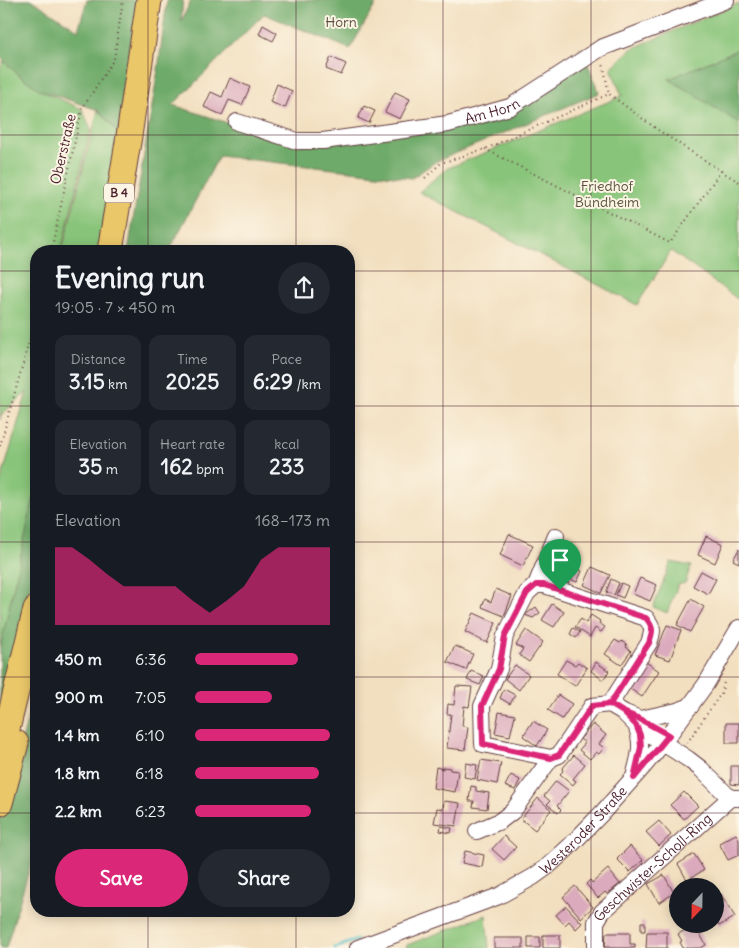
<!DOCTYPE html>
<meta charset="utf-8">
<style>
:root{--surface:#171b24;--page:#242831;--text:#f1f3f6;--muted:#9ea1a6;--accent:#db2777}
body{margin:0;font-family:Delius,sans-serif;background:var(--page);color:var(--text);height:100vh;display:flex;flex-direction:column;font-size:19px;white-space:nowrap}
*{box-sizing:border-box;margin:0}
p{font-size:16px;color:var(--muted)}
.icon{flex:none;width:28px;height:28px;fill:none;stroke:currentColor;stroke-width:2;stroke-linecap:round;stroke-linejoin:round}
.map{position:relative;flex:1;overflow:hidden}
.drawer{position:absolute;left:30px;top:245px;width:325px;height:672px;display:flex;flex-direction:column;background:var(--surface);border-radius:20px;box-shadow:0 2px 12px #0003}
.drawer>*{flex:none}
.needle{width:32px;rotate:202deg}
.fabs{position:absolute;left:669px;top:878px;display:grid;gap:10px}
.fabs a{display:grid;place-items:center;width:55px;height:55px;border-radius:50%;background:var(--surface);box-shadow:0 2px 12px #0003;font-size:25px}
.pin{position:absolute;display:grid;place-items:center;width:42px;height:42px;color:#fff;margin:-51px -21px;border-radius:50% 50% 50% 0;rotate:-45deg;box-shadow:0 0 5px #0007}
.pin .icon{rotate:45deg}
.round{display:grid;place-items:center;flex:none;width:52px;height:52px;border-radius:26px;background:var(--page)}
.head{display:flex;align-items:center;justify-content:space-between;height:85px;padding:0 25px}
h1{font-size:28px;font-weight:700;line-height:38px}
.figures{display:grid;grid-template-columns:repeat(3,1fr);gap:8px;height:85px;padding:5px 25px}
.figures div{display:grid;align-content:center;border-radius:12px;background:var(--page);text-align:center}
.figures b{font-size:21px;font-weight:700}
.figures small{font-size:14px;font-weight:400}
.figures p{font-size:14px}
.chart{height:140px;padding:10px 25px}
.chart p{display:flex;justify-content:space-between}
.chart svg{width:100%;height:90px;margin-top:5px;fill:var(--accent);opacity:.7}
.action{display:flex;gap:10px;margin-top:auto;padding:10px 25px}
.action a{flex:1;height:58px;border-radius:30px;background:var(--accent);color:#fff;font-size:20px;font-weight:700;line-height:58px;text-align:center}
.action a+a{background:var(--page);color:var(--text)}
ul{padding:0 25px;list-style:none;font-size:16px}
li{display:grid;grid-template-columns:80px 60px 1fr;align-items:center;height:38px}
li i{height:12px;border-radius:6px;background:var(--accent)}
.map>svg:first-child{display:block}
.green{fill:#88c479;stroke:#697252}
.forest{fill:#6eaa69;stroke:#5c644a}
.lines{fill:none;stroke-linecap:round;stroke-linejoin:round}
.stream{stroke:#4dbcc3;stroke-width:3}
.building{fill:#dbabbd}
.minor-casing{stroke:#633c41;stroke-width:18}
.highway-casing{stroke:#633c41;stroke-width:27}
.path{stroke:#633c41;stroke-width:2;stroke-dasharray:1 4;stroke-linecap:butt}
.minor{stroke:#fff;stroke-width:16}
.highway{stroke:#eac769;stroke-width:25}
.route-casing{stroke:#fff;stroke-width:10}
.route{stroke:#db2777;stroke-width:6}
.grid{fill:none;stroke:#4a1f2b;stroke-width:1;stroke-opacity:0.55}
.labels{text-anchor:middle;stroke-width:4;stroke-linejoin:round;paint-order:stroke}
.shield{fill:#fcf5e5;stroke:#7f5f63;stroke-width:1}
.shield-label{font-size:12px;font-weight:bold;fill:#4a1f2b}
.park-label{font-size:14px;fill:#5d5142;stroke:#fcf5e5}
.street-label{font-size:14px;fill:#4a1f2b;stroke:#fcf5e5}
</style>
<div class="map">
<svg width="739" height="948" viewBox="0 0 739 948">
<rect width="100%" height="100%" fill="#fcf5e5"/>
<filter id="ink" filterUnits="userSpaceOnUse"><feTurbulence type="fractalNoise" baseFrequency=".02" numOctaves="2"/><feDisplacementMap in="SourceGraphic" scale="10" xChannelSelector="R" yChannelSelector="G"/><feConvolveMatrix kernelMatrix="1 2 1 2 8 2 1 2 1" color-interpolation-filters="sRGB"/></filter>
<filter id="wash" filterUnits="userSpaceOnUse"><feTurbulence type="fractalNoise" baseFrequency=".0096" numOctaves="4" result="noise"/><feDisplacementMap in="SourceGraphic" scale="20" xChannelSelector="R" yChannelSelector="G"/><feGaussianBlur stdDeviation="1.12" result="paint"/><feColorMatrix in="noise" values="0 0 0 0 0 0 0 0 0 0 0 0 0 0 0 0 0 1.4 0 .05"/><feComposite in="paint" operator="in"/></filter>
<g filter="url(#wash)">
<rect width="100%" height="100%" fill="#f2dfbf"/>
<!-- green -->
<path class="green" d="M739,3V49L669,79L739,123V300L671,251L637,305L419,192L446,169L622,96L611,68L631,49Z
M3,61L19,75L40,90L82,109L91,129L61,251H36V488L0,648V484L27,392L1,415L0,420V70Z
M98,110L119,134L99,251H62Z
M671,562L691,566L685,583L678,585L667,613L653,607Z
M486,915L489,948H406L407,945Z"/>
<!-- forest -->
<path class="forest" d="M0,0H32L78,30L87,0H140L119,134L98,110L40,90L19,75L0,57Z
M167,0H183L181,22L191,0H378L350,49L264,14L173,105L298,146L476,114L588,64L599,93L435,162L412,178L219,156L169,251H128L158,70Z
M739,49V123L669,79Z
M36,488V562L0,718V648Z
M36,689V846L6,948H0V820Z"/>
<g class="lines">
<!-- stream -->
<path class="stream" d="M335,948L357,940"/>
</g>
<g id="blocks">
<!-- building -->
<path class="building" d="M263,25L277,33L273,41L259,34Z
M331,57L346,64L341,75L326,69Z
M230,78L250,87L242,105L229,100L222,115L204,107L211,92L222,97Z
M277,84L292,91L285,108L270,102Z
M395,92L410,99L400,119L385,112Z
M364,106L375,111L369,123L358,118Z
M509,534L533,545L523,566L500,555Z
M706,536L723,544L715,563L698,555Z
M739,549V563L733,560Z
M555,553L566,558L564,563L582,571L577,582L570,579L568,584L546,574Z
M592,567L610,575L601,593L584,585Z
M701,571L716,579L708,594L693,586Z
M640,578L657,585L650,601L633,594Z
M611,579L619,583L614,595L606,592Z
M621,583L628,586L623,598L616,595Z
M496,589L512,596L504,616L482,607L485,599L491,602Z
M691,599L704,607L690,632L677,625Z
M552,604L564,612L554,627L542,620Z
M536,607L540,613L533,618L525,615Z
M474,613L496,623L487,643L465,632Z
M591,615L600,621L599,623L605,627L601,632L595,628L590,637L575,627L581,619L586,623Z
M667,625L681,630L670,660L655,655Z
M573,628L580,632L576,638L570,634Z
M526,630L543,642L529,662L519,655L523,649L516,645Z
M615,640L620,643L622,641L627,645L626,647L631,651L621,665L605,654Z
M455,646L473,654L466,670L447,662Z
M566,660L575,665L578,662L587,668L575,686L557,674Z
M596,662L609,671L603,680L591,671Z
M646,662L659,671L642,697L629,688Z
M515,665L529,675L519,690L505,679Z
M471,671L484,676L480,685L467,680Z
M456,686L472,687L469,707L464,706L462,726L468,727L465,750L447,748L451,714H447L448,704L454,705Z
M504,689L515,695L510,704L500,698Z
M558,695L572,704L562,719L548,710Z
M499,712L515,715L510,736L495,733Z
M533,721L547,730L537,746L523,736Z
M726,723H739V743H726Z
M593,724L606,735L599,744L604,748L599,754L596,752L590,759L579,750L585,743L580,739Z
M574,755L585,764L573,779L576,781L573,785L560,774L563,771L562,769Z
M481,760L501,763L497,784L477,780Z
M466,763L477,765L475,779L464,777Z
M731,766H739V785L731,784Z
M436,767L443,769V767L450,768V770L458,771L455,792L433,788Z
M511,775L520,780L515,790L505,786Z
M556,781L569,791L557,806L561,810L558,813L547,804L550,801L544,796Z
M471,786L476,787V791L489,793L487,809L473,807L474,801H469Z
M684,792L698,806L684,819L670,805Z
M538,798L551,810L535,830L521,819Z
M444,801L460,803L456,826L434,823L437,808L443,809Z
M659,821L671,835L659,846L646,832Z
M441,826L452,828L451,833L440,831Z
M736,834L739,839V855L728,860L719,843Z
M504,836L516,847L504,860L492,849Z
M630,846L643,860L630,872L617,859Z
M465,851L484,855L482,867L462,863Z
M694,854L704,870L687,880L678,864Z
M608,869L620,884L607,894L605,892L598,898L586,884L590,880L592,883Z
M664,875L674,893L659,903L648,884Z
M575,886L593,907L581,918L563,897Z
M721,894L735,917L719,926L715,919V897Z
M566,906L582,923L576,929L569,921L565,925L556,915Z
M641,922H645V931H641Z
M695,925L706,945L701,948H683L680,942L682,941L678,934Z
M647,932H667V948H646Z
M606,933H630V944H635V948H610V947H605Z
M543,935H560V948H543Z
M528,937H540V948H528Z
M494,938H523V948H494Z"/>
</g>
</g>
<g filter="url(#ink)">
<use href="#blocks" fill-opacity="0" stroke="#633c41" stroke-width="1"/>
<g class="lines">
<!-- minor casing -->
<g class="minor-casing">
<g id="minor">
<path id="s1" d="M237,122L297,141H323L448,124L510,107L601,48L726,0"/>
<path d="M536,585L556,536"/>
<path d="M610,704L649,643C653,631 654,628 646,618L544,585H536L527,593L505,636L499,669L482,706L483,744L551,758L559,755L592,706L610,704L623,712L636,725L663,743L688,759L701,769L730,798"/>
<path d="M625,713L640,719L677,711L691,706"/>
<path d="M635,773C640,755 643,744 636,725"/>
<path d="M477,831L500,821L513,811L551,758"/>
<path id="s2" d="M358,948L499,896L533,877L547,867L569,847L602,813L643,767L663,743L706,684L739,628"/>
<path id="s3" d="M596,948V922L602,912L730,798H739"/>
</g>
</g>
<!-- highway casing -->
<g class="highway-casing">
<path id="highway" d="M110,251L129,136L149,0
M0,758L36,609
M0,803L16,743"/>
</g>
<!-- path -->
<path class="path" d="M485,149L670,243L721,171L658,130L609,94L603,63
M721,171L739,182
M425,178L441,163L485,149L609,94
M51,251L82,109L114,59L123,0
M0,446L36,317
M687,743L722,692L724,682"/>
<!-- minor -->
<use href="#minor" class="minor"/>
<!-- highway -->
<use href="#highway" class="highway"/>
</g>
</g>
<g class="lines" filter="url(#ink)">
<!-- route casing -->
<g class="route-casing">
<path id="route" d="M560,590L544,585H536L527,593L505,636L499,669L482,706L483,744L551,758L559,755L592,706L610,704L623,712L636,725L640,735L641,747L634,778L669,735L640,719L623,712L610,704L649,643C653,631 654,628 646,618L560,590"/>
</g>
<!-- route -->
<use href="#route" class="route"/>
</g>
<!-- grid -->
<path class="grid" d="M148,0V251M296,0V251M443,0V948M591,0V948M0,135H739M0,271H36M349,271H739M0,406H36M349,406H739M0,542H36M349,542H739M0,677H36M349,677H739M0,813H36M349,813H739M148,911V948M296,911V948"/>
<g class="labels">
<!-- shield labels -->
<rect class="shield" x="104" y="183.5" width="30" height="19" rx="4"/>
<g class="shield-label">
<text x="119" y="197">B 4</text>
</g>
<!-- park labels -->
<g class="park-label">
<text x="341" y="27">Horn</text>
<text x="607" y="191">Friedhof<tspan x="607" dy="16">Bündheim</tspan></text>
</g>
<!-- street labels -->
<g class="street-label">
<text dy="5" stroke="none"><textPath href="#s1" startOffset="261">Am Horn</textPath></text>
<text transform="translate(63 149) rotate(-77)" y="5">Oberstraße</text>
<text dy="5" stroke="none"><textPath href="#s2" startOffset="258">Westeroder Straße</textPath></text>
<text dy="5" stroke="none"><textPath href="#s3" startOffset="105">Geschwister-Scholl-Ring</textPath></text>
</g>
</g>
</svg>
<div class="fabs">
<a><svg class="needle" viewBox="-14 -14 28 28"><path d="M0-13l5 13h-10z" fill="#e53935"/><path d="M0 13l5-13h-10z" fill="#9ea1a6"/></svg></a>
</div>
<div class="pin" style="left:560px;top:590px;background:#1e9e55"><svg class="icon" aria-label="arrive" viewBox="0 0 24 24"><path d="M6 21V4h12l-3 4 3 4H6"/></svg></div>
<section class="drawer">
<div class="head"><div><h1>Evening run</h1><p>19:05 · 7 × 450 m</p></div><a class="round"><svg class="icon" aria-label="share" viewBox="0 0 24 24"><path d="M12 15V3M7 8l5-5 5 5M5 13v7h14v-7"/></svg></a></div>
<div class="figures">
<div><p>Distance</p><b>3.15<small> km</small></b></div>
<div><p>Time</p><b>20:25</b></div>
<div><p>Pace</p><b>6:29<small> /km</small></b></div>
</div>
<div class="figures">
<div><p>Elevation</p><b>35<small> m</small></b></div>
<div><p>Heart rate</p><b>162<small> bpm</small></b></div>
<div><p>kcal</p><b>233</b></div>
</div>
<div class="chart"><p><span>Elevation</span>168–173 m</p>
<svg viewBox="0 0 160 44" preserveAspectRatio="none"><path d="M0 44V6L10 6L20 12L30 19L40 25L50 25L60 25L70 25L80 32L90 38L100 32L110 25L120 12L130 6L140 6L150 6L160 6V44z"/></svg>
</div>
<ul>
<li><b>450 m</b>6:36<i style="width:76%"></i></li>
<li><b>900 m</b>7:05<i style="width:57%"></i></li>
<li><b>1.4 km</b>6:10<i style="width:100%"></i></li>
<li><b>1.8 km</b>6:18<i style="width:92%"></i></li>
<li><b>2.2 km</b>6:23<i style="width:86%"></i></li>
</ul>
<div class="action"><a>Save</a><a>Share</a></div>
</section>
</div>
